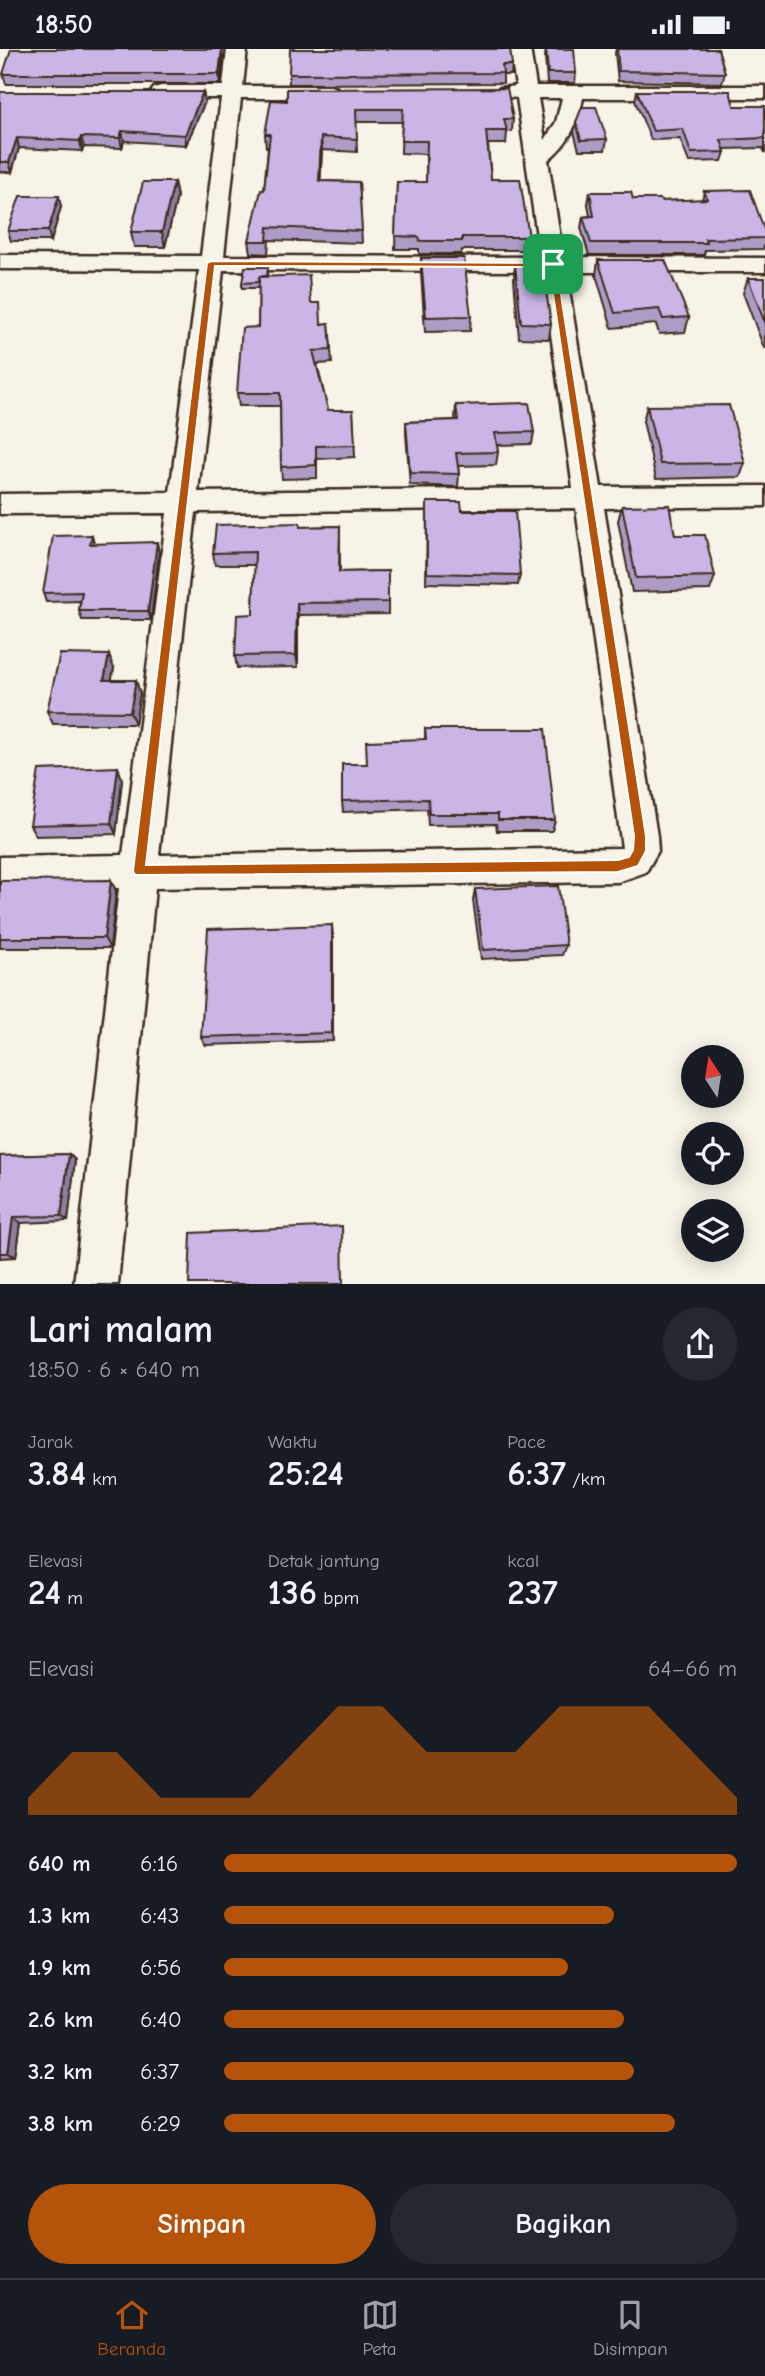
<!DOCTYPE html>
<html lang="id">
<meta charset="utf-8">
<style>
:root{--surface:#171b24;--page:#242831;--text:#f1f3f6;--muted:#9ea1a6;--line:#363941;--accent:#b45309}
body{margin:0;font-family:"Comic Neue",sans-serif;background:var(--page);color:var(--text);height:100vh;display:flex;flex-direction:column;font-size:26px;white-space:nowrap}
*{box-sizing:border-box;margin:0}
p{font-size:23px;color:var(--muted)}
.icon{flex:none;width:38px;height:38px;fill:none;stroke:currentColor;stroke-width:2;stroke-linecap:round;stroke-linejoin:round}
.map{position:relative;height:1235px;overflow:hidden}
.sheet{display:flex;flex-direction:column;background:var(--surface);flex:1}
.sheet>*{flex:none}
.needle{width:46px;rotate:348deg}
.fabs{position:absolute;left:681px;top:996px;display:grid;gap:14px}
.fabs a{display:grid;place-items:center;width:63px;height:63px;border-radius:50%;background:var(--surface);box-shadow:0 4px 18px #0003;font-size:35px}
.pin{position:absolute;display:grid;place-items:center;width:60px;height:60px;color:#fff;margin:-30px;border-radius:14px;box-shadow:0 4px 10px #0006}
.round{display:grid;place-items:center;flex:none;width:74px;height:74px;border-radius:37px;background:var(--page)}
.headline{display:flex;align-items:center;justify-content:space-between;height:119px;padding:0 28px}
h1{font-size:38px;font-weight:600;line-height:52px}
.metrics{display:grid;grid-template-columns:repeat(3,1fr);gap:10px;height:119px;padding:7px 28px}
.metrics div{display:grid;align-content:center}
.metrics b{font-size:35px;font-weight:600}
.metrics small{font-size:19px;font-weight:400}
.metrics p{font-size:19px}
.chart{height:196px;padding:14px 28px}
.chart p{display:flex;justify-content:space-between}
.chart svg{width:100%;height:126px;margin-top:7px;fill:var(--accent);opacity:.7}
.button{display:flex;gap:14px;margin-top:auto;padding:14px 28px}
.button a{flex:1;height:80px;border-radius:42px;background:var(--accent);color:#fff;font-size:28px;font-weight:600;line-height:80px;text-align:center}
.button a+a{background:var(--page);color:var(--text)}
ul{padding:0 28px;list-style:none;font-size:23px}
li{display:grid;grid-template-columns:112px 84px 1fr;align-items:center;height:52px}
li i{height:18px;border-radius:9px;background:var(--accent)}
.status{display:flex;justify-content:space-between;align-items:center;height:49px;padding:0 35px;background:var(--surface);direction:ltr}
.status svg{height:19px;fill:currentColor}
.tab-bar{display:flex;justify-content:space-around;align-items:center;height:98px;border-top:2px solid var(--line);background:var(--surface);font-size:19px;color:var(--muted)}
.tab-bar a{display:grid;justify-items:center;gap:4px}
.tab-bar .on{color:var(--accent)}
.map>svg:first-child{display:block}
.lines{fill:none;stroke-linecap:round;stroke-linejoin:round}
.minor-casing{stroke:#3b2a1e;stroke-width:5}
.minor{fill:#f7f3e8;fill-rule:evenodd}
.wall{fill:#ad9dc6;stroke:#3b2a1e;stroke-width:2}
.shaded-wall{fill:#8d7fa1;stroke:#3b2a1e;stroke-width:2}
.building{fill:#c9b6e6;stroke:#3b2a1e;stroke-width:2}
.route{fill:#b45309;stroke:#fff;stroke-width:2;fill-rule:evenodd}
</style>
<div class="status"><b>18:50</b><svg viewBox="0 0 49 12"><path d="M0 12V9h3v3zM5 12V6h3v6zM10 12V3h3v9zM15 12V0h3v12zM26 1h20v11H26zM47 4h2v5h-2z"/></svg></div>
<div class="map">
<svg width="765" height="1235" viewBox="0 0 765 1235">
<rect width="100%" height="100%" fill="#f7f3e8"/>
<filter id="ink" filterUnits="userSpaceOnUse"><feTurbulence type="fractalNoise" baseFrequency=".0143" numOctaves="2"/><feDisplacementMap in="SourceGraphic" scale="14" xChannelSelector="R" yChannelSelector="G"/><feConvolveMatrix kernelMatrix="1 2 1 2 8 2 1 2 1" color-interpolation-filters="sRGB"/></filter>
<g filter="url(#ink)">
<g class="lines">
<!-- minor casing -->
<g class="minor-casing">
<path id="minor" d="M227,0H247L243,37H330L337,39L340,43L337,47L330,49H241L224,207L540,208L517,49L500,47L497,43L500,39L516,37L510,0H530L536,37H765V49H583C578,75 569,94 548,111L563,208L765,209V223H566L601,438L765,437V457L604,459L657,787L658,802L646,823L618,833L155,839L118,1235H74L119,839L0,840V808L123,806L167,464L0,465V445L170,443L199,221L0,220V206L201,207L221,49H161L154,47L151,43L154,39L161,37H223ZM538,49H562L556,73L545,91ZM223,221L542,222L573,439L198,443ZM576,459L622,799L159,806L196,463Z"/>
</g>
<!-- minor -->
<use href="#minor" class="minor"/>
</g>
<!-- wall -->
<path class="wall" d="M546,0L576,24L575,34H547L545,8Z
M616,0H718L725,24L722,34L618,32L615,4Z
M223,8L220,35H6L3,25Z
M512,16L511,26H503V34L289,35V25Z
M287,40L513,70L512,82L507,83L506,95H488L491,130L529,188L527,201H462L461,205H419V200H395L397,133H426V105L401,104L402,73H356L357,103L322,101L320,132L359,133L362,194L269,191L268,205L251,204L249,192L264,141L268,98H266L265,85L287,52Z
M637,42L734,57H765V104L763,99L724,100L725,103L722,112L689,113L680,90L651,91L635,52Z
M0,43H203L205,53L186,96L124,92L122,99L84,98L82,102L19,99L12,123H0Z
M576,73L607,90L605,101H579L574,83Z
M174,133L177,148L165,198H134L131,183Z
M704,142L765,183V195L763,200L705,201L704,206H589L581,179L583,168L590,167L588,155L590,143L633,150L661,152L702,151Z
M61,158L51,192H11L8,182Z
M421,209L471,267L470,282L425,283L421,224Z
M598,211L689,268L685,283L659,285L656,275L612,279L596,226Z
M515,215L551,275L549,290L519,289L514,230Z
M268,227L311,254L321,275L329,274L332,314L317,315L328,361H353L355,408L317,410V429L282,430L281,418L280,357H239L237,344L258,278L259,239H242V234Z
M748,229H765V299H764L743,244Z
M456,356L534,383L532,395L497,396L498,403L496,416L458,417L459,425L458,438L410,436L406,385V373L455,371Z
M647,357L745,414L740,428L656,430L643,372Z
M622,457L675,486L715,527L710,541L632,543L618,472Z
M462,462L520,526L518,536L426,534L427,463Z
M340,477V523L388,522V565L298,566V618L237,619L235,607L253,565L255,516H215L213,504L300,478Z
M92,486L94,495L159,503L151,571H82L79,562L80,552L46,553L43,544Z
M114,619L111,631L140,644L135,675H53L47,662Z
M425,680L555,771L552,782H497L496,775L428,776L427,760L343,763L342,752L367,715L425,690Z
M118,718L122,731L116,785L36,787L30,776Z
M0,832L116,842L110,899H0Z
M475,840L566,896L562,906L481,910L473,851Z
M332,876L333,992L205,996L201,988Z
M69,1105L75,1111L68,1172L21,1174L16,1208L0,1209V1210V1107Z"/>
<!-- shaded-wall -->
<path class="shaded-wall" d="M222,0L223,8L220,35L219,25Z
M203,43L205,53L186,96L185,86Z
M122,82L124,92L122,99L120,89Z
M81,88L84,98L82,102L80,92Z
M321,88L322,101L320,144L319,132Z
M17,89L19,99L12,123L9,113Z
M174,133L177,148L165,198L162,183Z
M59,147L61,158L51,192L48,182Z
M157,493L159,503L151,571L148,562Z
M297,554L298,566V618L296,606Z
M109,606L114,619L109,644L104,631Z
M136,631L140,644L135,675L130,663Z
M118,718L122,731L116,785L111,774Z
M111,831L116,842L110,899L104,889Z
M332,876L333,887V992L332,984Z
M69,1105L75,1111L68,1172L61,1167Z
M13,1168L21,1174L16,1208L8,1204Z"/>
<!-- building -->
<path class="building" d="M11,0H222L219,25H3Z
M290,0H510L512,16H502L503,24L289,25Z
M546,0H574L576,24H548Z
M617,0H718L725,24L619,22Z
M507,39L513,70H504L507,82H486L491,130H520L529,188H462V192H420L419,188L395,187L397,133H426L427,92H401L403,60H356L357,90L321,88L319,132L359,133L362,182L268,178L267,192H249L261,141H264L270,85H265L271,51L287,52V40Z
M637,42H730L734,57H765V89L721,91L725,103L691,104L683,80L653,82Z
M0,43H203L185,86L122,82L120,89L81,88L80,92L17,89L9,113H0Z
M582,58H596L607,90L581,91L576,73Z
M143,133H174L162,183H131Z
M750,141L765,183V189L705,190L707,194H591L583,168L594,167L590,143H631L633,150H660L661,152L707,150L704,142Z
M20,147H59L48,182H8Z
M421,209H464L471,267L426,268Z
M598,211H665L689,268L663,270L659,260L615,264Z
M515,215H542L551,275L521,274Z
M245,218H268L267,227L259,228V233L242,234Z
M309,226L311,254H320L321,275L329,274L331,301L313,302L328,361H353L355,396L316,397V416L281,418L280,344H237L242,279L258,278L259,228Z
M748,229H765V274Z
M529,354L534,383L495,384L498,403L456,404L459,425L410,424L406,373L458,371L456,356Z
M729,356L745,414L660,415L647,357Z
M427,453H461L462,462H515L520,526L427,524Z
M669,456L675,486H705L715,527L636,529L622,457Z
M300,474V478L340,477L339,523L388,522V553L297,554L296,606L235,607L237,566L253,565L255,503L213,504L216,476Z
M92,486L90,495L157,493L148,562H79L82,543L43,544L53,487Z
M60,605L109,606L104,631H136L130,663L47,662Z
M425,680H545L555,771H498V765H429L428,750L342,752V715H367L366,692L426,690Z
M118,718L111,774L30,776L39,721Z
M111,831L104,889H0V832Z
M558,837L566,896L483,901L475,840Z
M332,876V984L201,988L208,880Z
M69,1105L61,1167L13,1168L8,1204H0V1107Z
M342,1177L343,1235H189L191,1184Z"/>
</g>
<!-- route -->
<path class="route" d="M211,212L556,214L646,787V802L638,817L618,823L135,826L133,822L207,214ZM215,217L549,218L634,787L633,801L629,808L618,811L146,816Z"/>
</svg>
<div class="fabs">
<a><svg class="needle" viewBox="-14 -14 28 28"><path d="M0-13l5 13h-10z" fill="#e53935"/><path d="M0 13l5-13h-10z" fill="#9ea1a6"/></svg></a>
<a><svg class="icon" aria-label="locate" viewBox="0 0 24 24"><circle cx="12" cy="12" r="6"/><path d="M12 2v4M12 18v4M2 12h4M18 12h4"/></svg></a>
<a><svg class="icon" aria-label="layers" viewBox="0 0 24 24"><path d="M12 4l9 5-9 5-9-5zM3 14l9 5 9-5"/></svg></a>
</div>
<div class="pin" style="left:553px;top:215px;background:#1e9e55"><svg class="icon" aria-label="arrive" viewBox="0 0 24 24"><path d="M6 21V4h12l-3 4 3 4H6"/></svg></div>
</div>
<section class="sheet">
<div class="headline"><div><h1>Lari malam</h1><p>18:50 · 6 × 640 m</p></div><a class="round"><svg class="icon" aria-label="share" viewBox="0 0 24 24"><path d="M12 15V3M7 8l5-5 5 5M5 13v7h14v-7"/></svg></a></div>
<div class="metrics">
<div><p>Jarak</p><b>3.84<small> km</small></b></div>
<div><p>Waktu</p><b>25:24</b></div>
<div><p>Pace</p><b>6:37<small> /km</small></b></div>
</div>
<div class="metrics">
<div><p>Elevasi</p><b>24<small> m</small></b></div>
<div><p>Detak jantung</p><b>136<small> bpm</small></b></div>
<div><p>kcal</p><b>237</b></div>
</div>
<div class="chart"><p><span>Elevasi</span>64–66 m</p>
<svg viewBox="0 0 160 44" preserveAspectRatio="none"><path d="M0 44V38L10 22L20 22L30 38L40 38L50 38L60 22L70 6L80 6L90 22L100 22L110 22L120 6L130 6L140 6L150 22L160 38V44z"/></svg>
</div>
<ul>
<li><b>640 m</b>6:16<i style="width:100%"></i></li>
<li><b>1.3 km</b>6:43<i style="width:76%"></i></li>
<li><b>1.9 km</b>6:56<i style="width:67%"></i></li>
<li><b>2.6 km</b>6:40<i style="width:78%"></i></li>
<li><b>3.2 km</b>6:37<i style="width:80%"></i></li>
<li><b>3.8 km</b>6:29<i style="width:88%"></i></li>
</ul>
<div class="button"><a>Simpan</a><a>Bagikan</a></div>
</section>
<nav class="tab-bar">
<a class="on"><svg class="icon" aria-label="home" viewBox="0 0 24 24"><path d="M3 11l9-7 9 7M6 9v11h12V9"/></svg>Beranda</a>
<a><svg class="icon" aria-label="map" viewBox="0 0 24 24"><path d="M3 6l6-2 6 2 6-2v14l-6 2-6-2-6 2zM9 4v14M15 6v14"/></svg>Peta</a>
<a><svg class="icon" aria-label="saved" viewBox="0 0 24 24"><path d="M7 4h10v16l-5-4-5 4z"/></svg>Disimpan</a>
</nav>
